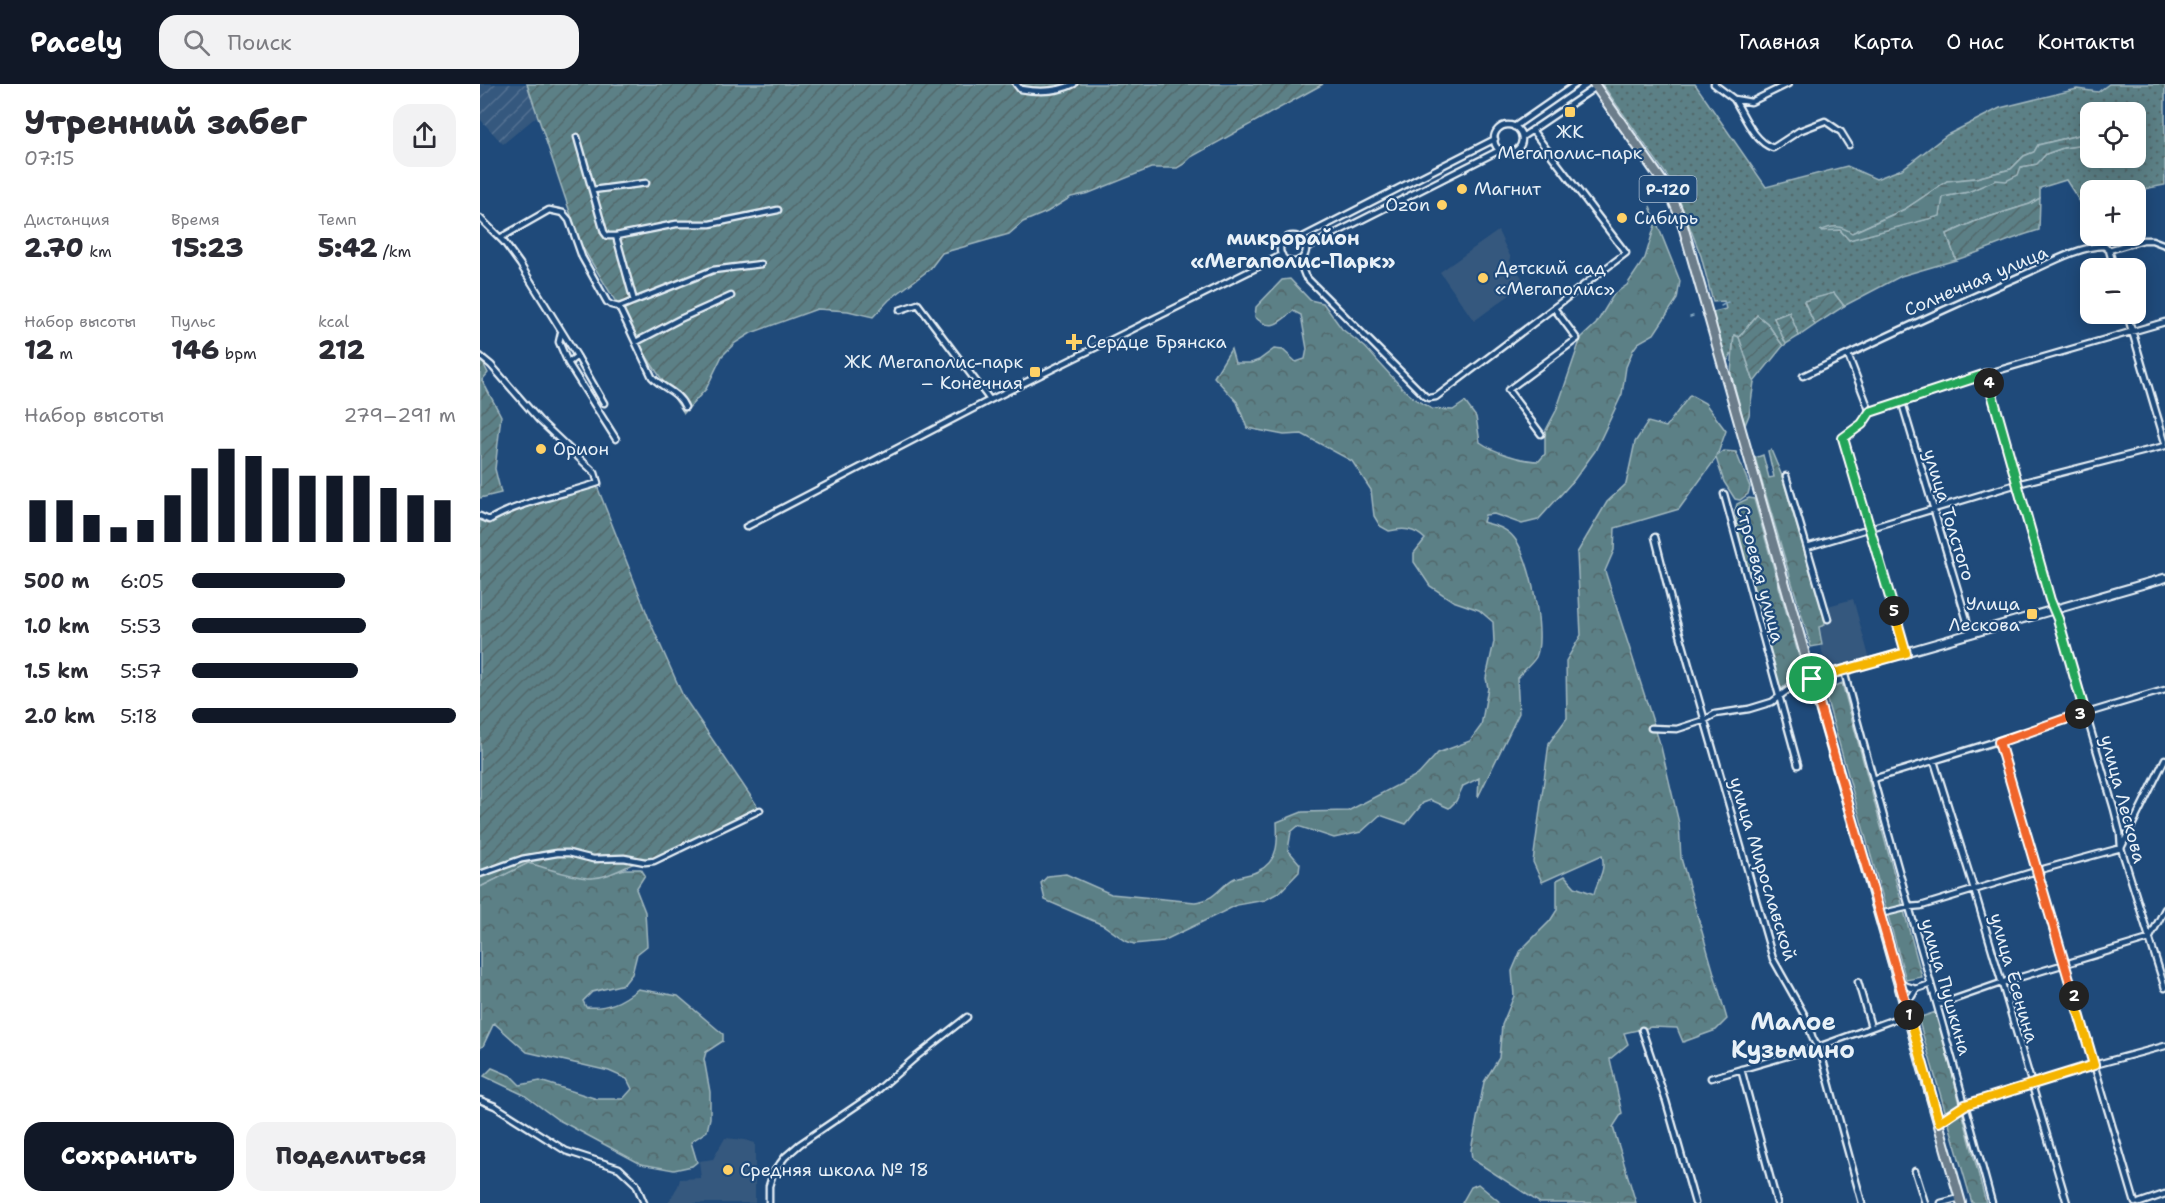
<!DOCTYPE html>
<html lang="ru">
<meta charset="utf-8">
<style>
:root{--surface:#fff;--page:#f2f2f3;--text:#2b2b33;--muted:#7c7c81;--accent:#111827}
body{margin:0;font-family:"Shantell Sans",sans-serif;background:var(--page);color:var(--text);height:100vh;display:flex;flex-direction:column;font-size:22px;white-space:nowrap}
*{box-sizing:border-box;margin:0}
p{font-size:20px;color:var(--muted)}
.icon{flex:none;width:33px;height:33px;fill:none;stroke:currentColor;stroke-width:2;stroke-linecap:round;stroke-linejoin:round}
.map{position:relative;flex:1;overflow:hidden}
.sheet{display:flex;flex-direction:column;background:var(--surface);width:480px}
.sheet>*{flex:none}
.fabs{position:absolute;left:1600px;top:18px;display:grid;gap:12px}
.fabs a{display:grid;place-items:center;width:66px;height:66px;border-radius:12px;background:var(--surface);box-shadow:0 3px 15px #0003;font-size:30px}
.pin{position:absolute;display:grid;place-items:center;width:51px;height:51px;color:#fff;margin:-26px;border:3px solid #fff;border-radius:50%;box-shadow:0 2px 6px #0007}
.km{position:absolute;width:30px;height:30px;margin:-15px;border-radius:50%;background:#222;color:#fff;font-size:16px;line-height:30px;text-align:center}
.round{display:grid;place-items:center;flex:none;width:63px;height:63px;border-radius:18px;background:var(--page)}
.headline{display:flex;align-items:center;justify-content:space-between;height:102px;padding:0 24px}
h1{font-size:33px;font-weight:800;line-height:45px}
.stats{display:grid;grid-template-columns:repeat(3,1fr);gap:9px;height:102px;padding:6px 24px}
.stats div{display:grid;align-content:center}
.stats b{font-size:26px;font-weight:800}
.stats small{font-size:16px;font-weight:400}
.stats p{font-size:16px}
.chart{height:168px;padding:12px 24px}
.chart p{display:flex;justify-content:space-between}
.chart svg{width:100%;height:108px;margin-top:6px;stroke:var(--accent);stroke-width:6}
.cta{display:flex;gap:12px;margin-top:auto;padding:12px 24px}
.cta a{flex:1;height:69px;border-radius:18px;background:var(--accent);color:#fff;font-size:24px;font-weight:800;line-height:69px;text-align:center}
.cta a+a{background:var(--page);color:var(--text)}
ul{padding:0 24px;list-style:none;font-size:20px}
li{display:grid;grid-template-columns:96px 72px 1fr;align-items:center;height:45px}
li i{height:15px;border-radius:8px;background:var(--accent)}
header{display:flex;align-items:center;gap:36px;box-sizing:border-box;height:84px;padding:0 30px;background:var(--accent);color:#fff}
header strong{font-size:28px}
nav{display:flex;gap:33px;margin-inline-start:auto;font-size:21px}
.search{width:420px;height:54px;background:var(--page);display:flex;align-items:center;gap:15px;box-sizing:border-box;padding:0 21px;border-radius:18px;color:var(--muted);font-size:22px}
main{display:flex;flex:1;min-height:0}
.map>svg:first-child{display:block}
.built{fill:#35587e}
.industrial{fill:url(#industrial-furrows)}
.grass{fill:url(#grass-dots);stroke:#a2b8bf;stroke-width:1.5;fill-rule:evenodd}
.forest{fill:url(#forest-crowns);stroke:#a2b8bf;stroke-width:1.5}
.wetland{fill:url(#wetland-marsh);stroke:#a2b8bf;stroke-width:1.5}
.garden{fill:url(#garden-furrows);stroke:#a2b8bf;stroke-width:1.5}
.lines{fill:none;stroke-linecap:round;stroke-linejoin:round}
.stream{stroke:#84a8c3;stroke-width:1.5}
.street-casing{stroke:#e8f1f8;stroke-width:9}
.secondary-casing{stroke:#e8f1f8;stroke-width:11}
.primary-casing{stroke:#e8f1f8;stroke-width:12}
.street{stroke:#1f4a7a;stroke-width:4.5}
.secondary{stroke:#1f4a7a;stroke-width:7}
.primary{stroke:#6c7d8b;stroke-width:8}
.split-1-casing{stroke:#fff;stroke-width:12}
.split-2-casing{stroke:#fff;stroke-width:12}
.split-3-casing{stroke:#fff;stroke-width:12}
.split-4-casing{stroke:#fff;stroke-width:12}
.split-5-casing{stroke:#fff;stroke-width:12}
.split-6-casing{stroke:#fff;stroke-width:12}
.split-1{stroke:#f0652b;stroke-width:8}
.split-2{stroke:#f5b400;stroke-width:8}
.split-3{stroke:#f0652b;stroke-width:8}
.split-4{stroke:#22a559;stroke-width:8}
.split-5{stroke:#22a559;stroke-width:8}
.split-6{stroke:#f5b400;stroke-width:8}
.poi-dot{fill:#ffd166;stroke:#1f4a7a;stroke-width:2}
.labels{text-anchor:middle;stroke-width:4.5;stroke-linejoin:round;paint-order:stroke}
.shield{fill:#1f4a7a;stroke:#acbfd2;stroke-width:1.5}
.shield-label{font-size:16px;font-weight:bold;fill:#e8f1f8}
.poi-label{font-size:18px;fill:#e8f1f8;stroke:#1f4a7a;text-anchor:start}
.street-label{font-size:18px;fill:#e8f1f8;stroke:#1f4a7a}
.neighbourhood-label{font-size:20px;font-weight:bold;fill:#e8f1f8;stroke:#1f4a7a}
.district-label{font-size:24px;font-weight:bold;fill:#e8f1f8;stroke:#1f4a7a}
</style>
<header>
<strong>Pacely</strong>
<div class="search"><svg class="icon" aria-label="search" viewBox="0 0 24 24"><circle cx="10" cy="10" r="6"/><path d="M15 15l6 6"/></svg>Поиск</div>
<nav><a>Главная</a><a>Карта</a><a>О нас</a><a>Контакты</a></nav>
</header>
<main>
<section class="sheet">
<div class="headline"><div><h1>Утренний забег</h1><p>07:15</p></div><a class="round"><svg class="icon" aria-label="share" viewBox="0 0 24 24"><path d="M12 15V3M7 8l5-5 5 5M5 13v7h14v-7"/></svg></a></div>
<div class="stats">
<div><p>Дистанция</p><b>2.70<small> km</small></b></div>
<div><p>Время</p><b>15:23</b></div>
<div><p>Темп</p><b>5:42<small> /km</small></b></div>
</div>
<div class="stats">
<div><p>Набор высоты</p><b>12<small> m</small></b></div>
<div><p>Пульс</p><b>146<small> bpm</small></b></div>
<div><p>kcal</p><b>212</b></div>
</div>
<div class="chart"><p><span>Набор высоты</span>279–291 m</p>
<svg viewBox="0 0 160 44" preserveAspectRatio="none"><path d="M5 44V27M15 44V27M25 44V33M35 44V38M45 44V35M55 44V25M65 44V14M75 44V6M85 44V9M95 44V14M105 44V17M115 44V17M125 44V17M135 44V22M145 44V25M155 44V27"/></svg>
</div>
<ul>
<li><b>500 m</b>6:05<i style="width:58%"></i></li>
<li><b>1.0 km</b>5:53<i style="width:66%"></i></li>
<li><b>1.5 km</b>5:57<i style="width:63%"></i></li>
<li><b>2.0 km</b>5:18<i style="width:100%"></i></li>
</ul>
<div class="cta"><a>Сохранить</a><a>Поделиться</a></div>
</section>
<div class="map">
<svg width="1685" height="1119" viewBox="0 0 1685 1119">
<defs>
<pattern id="industrial-furrows" width="10" height="10" patternUnits="userSpaceOnUse" patternTransform="scale(1.5)"><rect width="10" height="10" fill="#35587e"/><path d="M-1 1l2-2M0 10L10 0M9 11l2-2" fill="none" stroke="#527091"/></pattern>
<pattern id="grass-dots" width="8" height="8" patternUnits="userSpaceOnUse" patternTransform="scale(1.5)"><rect width="8" height="8" fill="#5b8086"/><path d="M2 2h.1M6 6h.1" fill="none" stroke="#52676b" stroke-width="1.8" stroke-linecap="round"/></pattern>
<pattern id="forest-crowns" width="20" height="18" patternUnits="userSpaceOnUse" patternTransform="scale(1.5)"><rect width="20" height="18" fill="#5b8086"/><path d="M2 6a3 3 0 1 1 6 0M12 15a3 3 0 1 1 6 0" fill="none" stroke="#52676b"/></pattern>
<pattern id="wetland-marsh" width="20" height="14" patternUnits="userSpaceOnUse" patternTransform="scale(1.5)"><rect width="20" height="14" fill="#5b8086"/><path d="M1 5h8M5 5V1M11 12h8M15 12V8" fill="none" stroke="#52676b"/></pattern>
<pattern id="garden-furrows" width="10" height="10" patternUnits="userSpaceOnUse" patternTransform="scale(1.5)"><rect width="10" height="10" fill="#5b8086"/><path d="M-1 1l2-2M0 10L10 0M9 11l2-2" fill="none" stroke="#52676b"/></pattern>
</defs>
<rect width="100%" height="100%" fill="#1f4a7a"/>
<filter id="ink" filterUnits="userSpaceOnUse"><feTurbulence type="fractalNoise" baseFrequency=".0167" numOctaves="2"/><feDisplacementMap in="SourceGraphic" scale="12" xChannelSelector="R" yChannelSelector="G"/><feConvolveMatrix kernelMatrix="1 2 1 2 8 2 1 2 1" color-interpolation-filters="sRGB"/></filter>
<g filter="url(#ink)">
<!-- built -->
<path class="built" d="M1018,147L1031,174L1030,177L1046,199L994,237L960,188Z
M1373,515L1390,576L1347,586L1341,563L1343,561L1340,543L1352,537L1348,522Z
M245,1054L265,1056L275,1059V1119H188L198,1102L200,1095L221,1094L219,1077L233,1075Z"/>
<!-- industrial -->
<path class="industrial" d="M0,0H47L57,32L23,60L0,35Z"/>
<!-- grass -->
<path class="grass" d="M1122,0H1215L1286,103L1367,82L1396,95L1422,85L1467,51L1520,24L1597,5L1618,8L1629,0H1685V101L1669,104L1656,109V106H1611V127L1607,129L1586,96L1560,104V114L1550,120L1496,137L1467,150L1476,176L1421,192L1364,222L1354,209L1324,218L1335,241L1319,252L1309,228L1294,234L1306,260L1303,262L1287,239L1277,231L1259,253L1254,251L1252,269L1247,277L1245,276L1233,231L1234,228L1246,225L1244,217L1233,218L1221,172L1193,100ZM1611,28H1656V74H1611V60L1583,64L1566,70L1556,80L1541,83L1488,108L1463,113L1459,132L1369,156L1360,146L1372,149L1389,141L1425,125L1467,97L1496,94L1531,85L1544,72L1554,68L1558,61L1611,48Z"/>
<!-- forest -->
<path class="forest" d="M1170,122L1200,197L1197,215L1174,250L1158,259L1153,266L1146,283L1142,310L1115,367L1094,396L1058,436L1042,440L1014,430L1005,431L1003,438C1015,442 1026,443 1035,455C1050,474 1066,551 1056,573C1052,580 1043,587 1037,594L1039,629L998,713L999,694L983,702L976,717L969,724L951,716L943,719L926,740L900,731L881,748L854,754L818,742L811,748L808,766L820,780L819,788L800,808L785,816L757,821L683,857L654,860L646,857L623,841L565,816L561,799L568,792L586,790L631,810L715,818C738,815 739,802 755,794C762,791 771,791 778,787C799,777 798,757 797,738L822,728L868,727L939,690L958,669L990,657L1001,642L1008,604L1006,594L1014,558L1013,538L999,526L973,517L950,502L934,478V469L945,455C934,444 923,444 909,447L900,442L894,432L891,406L872,377L822,350L804,351L767,344L757,318L734,293L751,265L755,279H771L779,276L794,265L803,266L816,278L825,275L827,265L821,231L813,227C799,239 791,248 775,233L776,223L802,196L810,195L830,216L843,219L862,245L885,263L923,305L936,316L952,325L973,326L985,318L996,333L1000,358C1014,368 1041,377 1059,377L1065,370V348L1076,327L1101,254L1116,240L1134,210L1147,201L1165,174L1176,138Z
M1254,251L1259,253L1274,298L1269,331L1265,341L1251,290Z
M1210,311L1225,319L1246,347L1237,372L1244,367L1256,368L1270,403L1268,410L1260,416L1255,415L1244,398L1236,374L1199,425L1135,444L1134,466L1125,487L1181,663L1199,739L1201,774L1247,935L1236,946L1203,958L1197,944L1171,943L1144,949L1148,960L1130,975L1142,1029L1133,1043L1156,1119H1060L992,1075L991,1066L1004,998L1019,974L1022,941L1034,912L1032,887L1041,866L1070,837L1077,826V796L1085,792L1095,803L1114,810C1118,794 1126,788 1122,771L1062,798L1053,778L1069,659L1087,634L1086,577L1101,551L1097,469L1127,418L1146,400L1155,358L1168,338L1186,343Z
M1291,366L1302,392L1344,532L1345,541L1339,543L1342,561L1331,563L1275,374L1283,371L1289,394L1294,393L1288,367Z
M1269,414L1274,415L1324,590L1309,598L1298,608L1263,475L1255,427L1257,420Z
M1362,599L1442,893L1426,896L1346,613L1351,604Z
M48,779L111,794L145,785H161L165,791L156,805L165,828L167,862L157,870L152,890L144,900L112,908L103,917L106,923C127,925 142,918 158,905L198,912L243,950V957L226,968L224,975L230,1008V1034L227,1047L211,1058L217,1078L212,1082L194,1086L161,1080L77,1035L44,1011L4,992L12,984L31,992L40,1001L60,997L117,1015H143L152,1005L147,995L129,987L47,968L14,939L3,962L0,964V803Z
M1456,928L1506,1119H1492L1438,934Z
M998,1100L1021,1119H982L991,1103Z"/>
<!-- wetland -->
<path class="wetland" d="M1611,48V60L1583,64L1566,70L1557,80L1541,83L1538,91L1526,97L1516,96L1488,108L1463,113L1460,132L1369,156L1360,146L1340,147C1353,141 1360,141 1372,149L1425,125L1467,97L1496,94L1531,85L1544,72L1554,68L1558,61Z"/>
<!-- garden -->
<path class="garden" d="M47,0H843L711,73L704,80L697,84H671L609,109L591,113L567,128L543,138L529,150L462,169L450,185L409,216L393,233L368,227L337,225L271,249L255,259L242,272L226,305L204,329L157,258L139,223L101,161Z
M1560,114L1559,146C1531,154 1504,167 1476,176L1467,150L1496,137L1550,120Z
M1354,209L1364,222L1335,241L1324,217Z
M1309,228L1319,252L1306,260L1294,234Z
M1277,231L1287,239L1303,262L1274,298L1259,253Z
M0,278L3,279L8,289L2,296L21,332L15,385L21,409L0,414Z
M117,402L171,540L203,612L278,723L174,775C152,775 135,793 112,794C97,795 64,783 48,779L0,803V437Z"/>
<g class="lines">
<!-- stream -->
<path class="stream" d="M1241,222L1248,218
M1210,233L1213,232"/>
<!-- street casing -->
<g class="street-casing">
<path id="street" d="M536,0L540,5C557,8 578,8 594,0
M1234,0L1254,15L1271,18L1308,0
M1254,15C1264,31 1274,58 1293,64L1319,47L1345,37L1361,48L1369,61
M1014 55a14 14 0 1 1 28 0a14 14 0 1 1-28 0Z
M1034,43L1096,0
M97,53L124,148L127,152H136L154,217
M1042,53L1116,3
M113,106L166,99
M0,134L24,158L40,180L97,272L88,279L79,258L81,249
M136,152L196,140H230L298,126
M800 165a13 13 0 1 1 26 0a13 13 0 1 1-26 0Z
M20,154L69,126L83,129L89,136L102,173L127,218L131,221L139,223L233,186L281,180
M821,154L1015,55
M826,164L1020,66
M1629,166L1634,184
M819,176L825,192L945,312L949,314L956,313L1146,169L1052,46
M139,223L172,293C183,305 198,307 205,323
M420,226L438,220L510,316
M1647,230L1685,358
M156,258L200,235L251,212
M1368,271L1390,328
M0,272L11,281L59,336L115,389L118,399C82,411 42,417 9,436L0,432
M97,272L124,319
M88,279L136,355
M1506,290L1570,516L1578,535L1634,725L1640,749L1641,764L1685,904
M1323,292C1396,257 1469,223 1543,191C1566,181 1599,162 1624,162L1629,166L1663,156H1672L1685,161
M1422,319L1491,550
M1061,350L1028,306L1097,255L1074,224
M1306,392L1348,535
M1244,410L1318,681
M266,443L510,316L802,171
M1175,453L1196,536L1293,875L1325,932L1333,955L1341,969L1382,1119
M1327,463L1537,400L1685,362
M1426,569L1363,354L1382,340L1390,328L1506,290L1685,238
M1364,587C1411,765 1464,941 1512,1119
M1171,644L1197,645L1225,636L1235,630L1269,625L1292,618L1312,603L1332,595
M1519,658L1655,1119
M1454,677L1494,805L1587,1119
M1393,695C1491,666 1587,634 1685,606
M0,790L42,775L77,769H89L113,775L144,774L165,778L174,777L280,726
M1400,830L1429,823L1441,822L1556,787L1641,764L1685,675
M1378,898L1391,943
M1420,900L1436,905
M1425,916L1432,912L1436,905L1451,900
M1458,921L1521,899L1669,855L1685,825
M1162,946L1186,1017L1215,1119
M1261,985L1297,1119
M1231,994L1338,963L1429,930
M0,1016L15,1022L86,1067L139,1084L156,1100L164,1119
M1459,1038L1485,1021L1614,981L1685,962
M1435,1087L1445,1119
M289,1119V1102L293,1089L305,1073L320,1060L392,1011L436,973L487,933
M1461,1119L1480,1114
M1659,1119L1685,1110"/>
</g>
<!-- secondary casing -->
<g class="secondary-casing">
<path id="secondary" d="M1332,595L1685,494"/>
</g>
<!-- primary casing -->
<g class="primary-casing">
<path id="primary" d="M1114,0L1189,107L1201,135L1481,1119"/>
</g>
<!-- street -->
<use href="#street" class="street"/>
<!-- secondary -->
<use href="#secondary" class="secondary"/>
<!-- primary -->
<use href="#primary" class="primary"/>
</g>
</g>
<g class="lines" filter="url(#ink)">
<!-- split-1 casing -->
<g class="split-1-casing">
<path id="split-1" d="M1332,595L1429,931"/>
</g>
<!-- split-2 casing -->
<g class="split-2-casing">
<path id="split-2" d="M1429,931L1459,1038L1485,1021L1614,981L1594,912"/>
</g>
<!-- split-3 casing -->
<g class="split-3-casing">
<path id="split-3" d="M1594,912L1519,658L1600,630"/>
</g>
<!-- split-4 casing -->
<g class="split-4-casing">
<path id="split-4" d="M1509,299L1570,516L1578,535L1605,629L1600,630"/>
</g>
<!-- split-5 casing -->
<g class="split-5-casing">
<path id="split-5" d="M1414,527L1363,354L1382,340L1390,328L1506,290L1509,299"/>
</g>
<!-- split-6 casing -->
<g class="split-6-casing">
<path id="split-6" d="M1332,595L1426,569L1414,527"/>
</g>
<!-- split-1 -->
<use href="#split-1" class="split-1"/>
<!-- split-2 -->
<use href="#split-2" class="split-2"/>
<!-- split-3 -->
<use href="#split-3" class="split-3"/>
<!-- split-4 -->
<use href="#split-4" class="split-4"/>
<!-- split-5 -->
<use href="#split-5" class="split-5"/>
<!-- split-6 -->
<use href="#split-6" class="split-6"/>
</g>
<!-- markers -->
<g class="poi-dot">
<rect x="1084" y="22" width="12" height="12" rx="3"/>
<circle cx="982" cy="105" r="6"/>
<circle cx="962" cy="121" r="6"/>
<circle cx="1142" cy="134" r="6"/>
<circle cx="1003" cy="194" r="6"/>
<path d="M591 249h6v6h6v6h-6v6h-6v-6h-6v-6h6z"/>
<rect x="549" y="282" width="12" height="12" rx="3"/>
<circle cx="61" cy="365" r="6"/>
<rect x="1546" y="524" width="12" height="12" rx="3"/>
<circle cx="248" cy="1086" r="6"/>
</g>
<g class="labels">
<!-- shield labels -->
<rect class="shield" x="1159.5" y="92" width="57" height="26" rx="4.5"/>
<g class="shield-label">
<text x="1188" y="111">Р-120</text>
</g>
<!-- poi labels -->
<g class="poi-label">
<text x="1090" y="54" text-anchor="middle">ЖК<tspan x="1090" dy="21">Мегаполис-парк</tspan></text>
<text x="994" y="111">Магнит</text>
<text x="950" y="127" text-anchor="end">Ozon</text>
<text x="1154" y="140">Сибирь</text>
<text x="1015" y="190">Детский сад<tspan x="1015" dy="21">«Мегаполис»</tspan></text>
<text x="606" y="264">Сердце Брянска</text>
<text x="543" y="284" text-anchor="end">ЖК Мегаполис-парк<tspan x="543" dy="21">– Конечная</tspan></text>
<text x="73" y="371">Орион</text>
<text x="1540" y="526" text-anchor="end">Улица<tspan x="1540" dy="21">Лескова</tspan></text>
<text x="260" y="1092">Средняя школа № 18</text>
</g>
<!-- street labels -->
<g class="street-label">
<text transform="translate(1496 197) rotate(-23)" y="6">Солнечная улица</text>
<text transform="translate(1469 431) rotate(73)" y="6">улица Толстого</text>
<text transform="translate(1280 490) rotate(75)" y="6">Строевая улица</text>
<text transform="translate(1643 715) rotate(75)" y="6">улица Лескова</text>
<text transform="translate(1283 785) rotate(73)" y="6">улица Мирославской</text>
<text transform="translate(1534 894) rotate(74)" y="6">улица Есенина</text>
<text transform="translate(1466 903) rotate(74)" y="6">улица Пушкина</text>
</g>
<!-- neighbourhood labels -->
<g class="neighbourhood-label">
<text x="813" y="161">микрорайон<tspan x="813" dy="23">«Мегаполис-Парк»</tspan></text>
</g>
<!-- district labels -->
<g class="district-label">
<text x="1313" y="946">Малое<tspan x="1313" dy="28">Кузьмино</tspan></text>
</g>
</g>
</svg>
<div class="fabs">
<a><svg class="icon" aria-label="locate" viewBox="0 0 24 24"><circle cx="12" cy="12" r="6"/><path d="M12 2v4M12 18v4M2 12h4M18 12h4"/></svg></a>
<a>+</a>
<a>−</a>
</div>
<div class="pin" style="left:1332px;top:595px;background:#1e9e55"><svg class="icon" aria-label="arrive" viewBox="0 0 24 24"><path d="M6 21V4h12l-3 4 3 4H6"/></svg></div>
<b class="km" style="left:1429px;top:931px">1</b>
<b class="km" style="left:1594px;top:912px">2</b>
<b class="km" style="left:1600px;top:630px">3</b>
<b class="km" style="left:1509px;top:299px">4</b>
<b class="km" style="left:1414px;top:527px">5</b>
</div>
</main>
